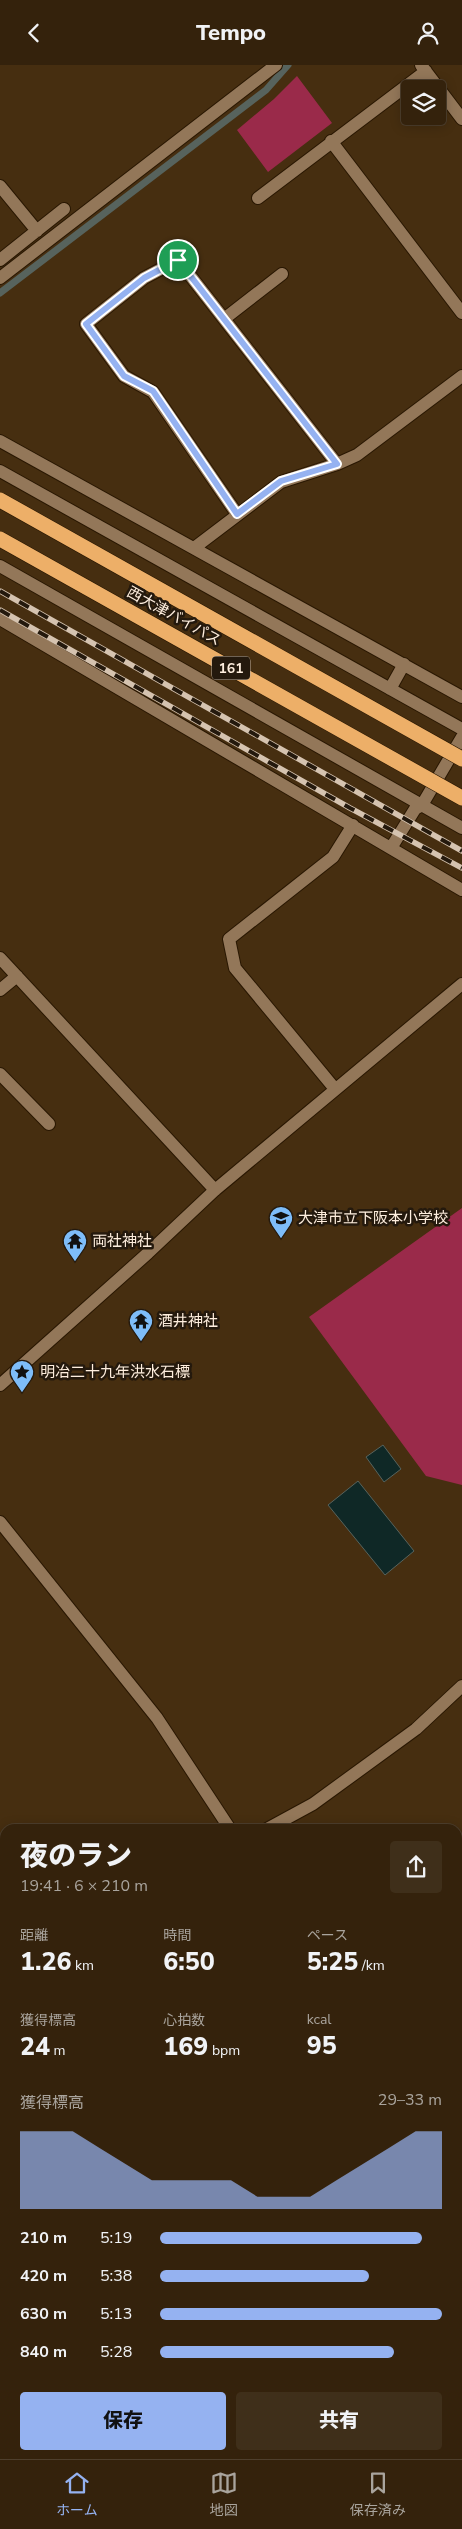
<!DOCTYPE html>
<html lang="ja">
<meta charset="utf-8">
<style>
:root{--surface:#34220c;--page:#3f2f1a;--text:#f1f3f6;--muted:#a9a49d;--line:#4e3f2d;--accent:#95b2f1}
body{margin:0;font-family:"Nunito Sans","Noto Sans JP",sans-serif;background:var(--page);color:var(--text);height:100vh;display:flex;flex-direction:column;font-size:19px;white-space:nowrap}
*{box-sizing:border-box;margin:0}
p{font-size:16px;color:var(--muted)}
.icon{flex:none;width:28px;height:28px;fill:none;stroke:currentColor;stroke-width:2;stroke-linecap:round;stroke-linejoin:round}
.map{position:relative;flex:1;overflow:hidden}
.sheet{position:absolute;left:0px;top:1759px;width:462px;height:636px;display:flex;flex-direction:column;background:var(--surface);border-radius:15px 15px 0 0;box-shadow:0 2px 12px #0003,0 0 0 1px var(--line)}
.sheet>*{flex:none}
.tools{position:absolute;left:401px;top:15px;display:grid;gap:10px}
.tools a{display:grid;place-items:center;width:45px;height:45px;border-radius:5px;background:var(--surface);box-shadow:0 2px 12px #0003,0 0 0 1px var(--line);font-size:25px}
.pin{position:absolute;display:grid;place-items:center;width:42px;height:42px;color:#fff;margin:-21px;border:2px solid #fff;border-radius:50%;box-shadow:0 1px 5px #0007}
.round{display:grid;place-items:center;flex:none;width:52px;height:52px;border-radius:5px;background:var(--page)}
.headline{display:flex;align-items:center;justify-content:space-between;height:85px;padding:0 20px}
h1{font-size:28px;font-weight:800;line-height:38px}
.stats{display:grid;grid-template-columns:repeat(3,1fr);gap:8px;height:85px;padding:5px 20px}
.stats div{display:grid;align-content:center}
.stats b{font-size:25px;font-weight:800}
.stats small{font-size:14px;font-weight:400}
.stats p{font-size:14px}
.chart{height:140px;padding:10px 20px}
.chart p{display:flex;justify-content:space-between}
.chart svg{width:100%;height:90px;margin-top:5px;fill:var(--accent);opacity:.7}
.cta{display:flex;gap:10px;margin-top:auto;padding:10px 20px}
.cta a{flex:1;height:58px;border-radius:5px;background:var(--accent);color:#111;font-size:20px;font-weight:800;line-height:58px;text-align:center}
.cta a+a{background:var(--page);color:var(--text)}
ul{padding:0 20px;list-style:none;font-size:16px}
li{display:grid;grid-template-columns:80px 60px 1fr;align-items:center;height:38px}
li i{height:12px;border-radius:6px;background:var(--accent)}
header{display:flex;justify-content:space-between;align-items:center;height:65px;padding:0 20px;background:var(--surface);font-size:22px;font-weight:800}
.tabs{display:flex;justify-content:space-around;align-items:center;height:70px;border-top:1px solid var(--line);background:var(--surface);font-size:14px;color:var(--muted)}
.tabs a{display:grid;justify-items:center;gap:2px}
.tabs .on{color:var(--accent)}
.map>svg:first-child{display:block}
.green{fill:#9a2a4a}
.water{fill:#0f2826;stroke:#57635d}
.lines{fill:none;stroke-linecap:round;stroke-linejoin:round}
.stream{stroke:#57635d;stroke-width:7}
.river{stroke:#0f2826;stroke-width:41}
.minor-casing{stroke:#291702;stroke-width:14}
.major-casing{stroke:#291702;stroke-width:14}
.minor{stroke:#937759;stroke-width:12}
.major{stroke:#c99962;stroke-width:12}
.rail-casing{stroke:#d5c3b0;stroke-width:5.5}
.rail{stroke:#24190d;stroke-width:4;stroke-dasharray:11;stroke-linecap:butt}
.highway-bridge-casing{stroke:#291702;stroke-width:16;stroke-linecap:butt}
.highway-bridge{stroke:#edaf68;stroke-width:15}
.route-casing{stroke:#fff;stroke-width:10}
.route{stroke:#95b2f1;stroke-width:6}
.labels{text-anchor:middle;stroke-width:5;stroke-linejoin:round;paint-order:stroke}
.shield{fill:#24190d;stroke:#bdae9f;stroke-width:1}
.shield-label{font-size:14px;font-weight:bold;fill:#feeede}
.street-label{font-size:15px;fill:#feeede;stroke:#24190d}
.poi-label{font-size:15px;fill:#feeede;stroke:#24190d;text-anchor:start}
</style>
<header><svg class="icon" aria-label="back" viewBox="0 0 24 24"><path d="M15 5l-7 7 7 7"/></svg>Tempo<svg class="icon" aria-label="person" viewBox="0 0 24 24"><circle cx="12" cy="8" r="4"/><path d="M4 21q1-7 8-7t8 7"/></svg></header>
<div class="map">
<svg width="462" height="2394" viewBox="0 0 462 2394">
<rect width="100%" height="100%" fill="#462e10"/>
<!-- green -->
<path class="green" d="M297,11L332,58L268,107L237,65L274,34Z
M462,1143V1420L426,1411L309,1252Z"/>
<!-- water -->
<path class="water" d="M383,1380L401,1404L384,1417L366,1392Z
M358,1416L414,1486L385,1510L328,1440Z"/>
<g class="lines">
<!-- stream -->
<path class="stream" d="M0,228L266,25L288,0"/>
<!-- river -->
<path class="river" d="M458,2300L462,2298
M245,2394L254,2390"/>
<!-- minor casing -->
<g class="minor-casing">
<path id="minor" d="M421,0L462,54
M331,76L462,248
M0,121L37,166
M258,133L426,6
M0,195L64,144
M0,213L276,0
M224,254L282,209
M0,376L462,632
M0,406L462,664
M237,449L153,327L124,311L86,259L144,213L178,195L337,399
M194,483L281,417L337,399L357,390L462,311
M0,501L462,763
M0,554L462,825
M390,624L404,599
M391,783L415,744L422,740L462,672
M0,893L215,1125
M0,925L17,911
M0,1009L49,1059
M335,1024L235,903L229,874L333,792L353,760
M0,1320L148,1188L215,1125L462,919
M0,1457L157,1653L230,1764
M267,1764L313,1739L416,1664L462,1621
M0,1895L5,1900
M458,2274L462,2285"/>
</g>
<!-- major casing -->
<g class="major-casing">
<path id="major" d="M0,2177L5,2183
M159,2390L162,2394"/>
</g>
<!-- minor -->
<use href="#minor" class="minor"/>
<!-- major -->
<use href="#major" class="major"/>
<!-- rail casing -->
<g class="rail-casing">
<path id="rail" d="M0,526L462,786
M0,545L350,743L462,803"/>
</g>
<!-- rail -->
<use href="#rail" class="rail"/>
<!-- highway-bridge casing -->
<g class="highway-bridge-casing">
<path id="highway-bridge" d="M0,435L462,694
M0,474L462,733"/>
</g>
<!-- highway-bridge -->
<use href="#highway-bridge" class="highway-bridge"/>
</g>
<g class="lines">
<!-- route casing -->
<g class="route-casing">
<path id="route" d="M178,195L337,399L281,416L237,449L153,326L124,311L86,259L144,213Z"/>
</g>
<!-- route -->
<use href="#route" class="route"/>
</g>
<!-- icons -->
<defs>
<g id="school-pin" transform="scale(1.25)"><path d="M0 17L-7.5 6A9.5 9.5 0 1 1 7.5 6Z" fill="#7ebdf9" stroke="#24190d"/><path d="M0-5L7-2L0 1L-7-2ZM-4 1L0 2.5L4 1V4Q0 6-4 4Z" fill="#111"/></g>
<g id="temple-pin" transform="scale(1.25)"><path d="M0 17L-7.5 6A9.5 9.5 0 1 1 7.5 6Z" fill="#7ebdf9" stroke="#24190d"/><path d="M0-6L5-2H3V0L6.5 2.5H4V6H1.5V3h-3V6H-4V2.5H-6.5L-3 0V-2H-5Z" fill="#111"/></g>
<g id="sight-pin" transform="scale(1.25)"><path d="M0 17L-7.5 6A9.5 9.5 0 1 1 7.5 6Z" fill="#7ebdf9" stroke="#24190d"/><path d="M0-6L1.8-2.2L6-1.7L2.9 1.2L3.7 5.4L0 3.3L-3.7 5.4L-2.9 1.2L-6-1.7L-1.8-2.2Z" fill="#111"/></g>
</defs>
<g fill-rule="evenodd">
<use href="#school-pin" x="281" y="1153"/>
<use href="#temple-pin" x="75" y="1176"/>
<use href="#temple-pin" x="141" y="1256"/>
<use href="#sight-pin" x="22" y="1307"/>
</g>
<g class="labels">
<!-- shield labels -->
<rect class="shield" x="212" y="591.5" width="38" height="23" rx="4"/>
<g class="shield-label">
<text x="231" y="608">161</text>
</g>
<!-- street labels -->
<g class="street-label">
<text transform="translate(174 551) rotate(29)" y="5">西大津バイパス</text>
</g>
<!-- poi labels -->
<g class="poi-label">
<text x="298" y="1158">大津市立下阪本小学校</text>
<text x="92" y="1181">両社神社</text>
<text x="158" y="1261">酒井神社</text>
<text x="40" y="1312">明冶二十九年洪水石標</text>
</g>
</g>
</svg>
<div class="tools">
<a><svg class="icon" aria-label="layers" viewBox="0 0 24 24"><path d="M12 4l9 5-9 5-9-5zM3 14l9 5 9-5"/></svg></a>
</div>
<div class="pin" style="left:178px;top:195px;background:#1e9e55"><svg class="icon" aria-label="arrive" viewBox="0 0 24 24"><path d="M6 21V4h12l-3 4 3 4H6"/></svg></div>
<section class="sheet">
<div class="headline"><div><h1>夜のラン</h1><p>19:41 · 6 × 210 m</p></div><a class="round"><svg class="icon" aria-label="share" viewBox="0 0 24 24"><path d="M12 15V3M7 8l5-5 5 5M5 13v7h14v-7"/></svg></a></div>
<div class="stats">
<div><p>距離</p><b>1.26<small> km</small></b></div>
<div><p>時間</p><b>6:50</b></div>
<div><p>ペース</p><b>5:25<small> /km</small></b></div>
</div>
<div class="stats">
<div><p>獲得標高</p><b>24<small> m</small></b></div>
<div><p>心拍数</p><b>169<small> bpm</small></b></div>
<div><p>kcal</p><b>95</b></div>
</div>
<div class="chart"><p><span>獲得標高</span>29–33 m</p>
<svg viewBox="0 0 160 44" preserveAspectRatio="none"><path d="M0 44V6L10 6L20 6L30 14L40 22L50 30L60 30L70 30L80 30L90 38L100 38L110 38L120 30L130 22L140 14L150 6L160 6V44z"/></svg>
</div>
<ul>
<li><b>210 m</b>5:19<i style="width:93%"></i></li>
<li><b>420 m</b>5:38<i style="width:74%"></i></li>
<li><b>630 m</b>5:13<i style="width:100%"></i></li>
<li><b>840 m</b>5:28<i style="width:83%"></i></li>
</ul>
<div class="cta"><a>保存</a><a>共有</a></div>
</section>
</div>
<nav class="tabs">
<a class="on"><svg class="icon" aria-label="home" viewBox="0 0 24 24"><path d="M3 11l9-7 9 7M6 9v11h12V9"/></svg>ホーム</a>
<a><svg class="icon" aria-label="map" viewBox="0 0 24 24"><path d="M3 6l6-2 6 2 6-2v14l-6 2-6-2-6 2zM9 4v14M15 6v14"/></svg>地図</a>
<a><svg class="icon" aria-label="saved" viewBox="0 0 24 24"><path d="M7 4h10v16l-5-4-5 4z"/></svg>保存済み</a>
</nav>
